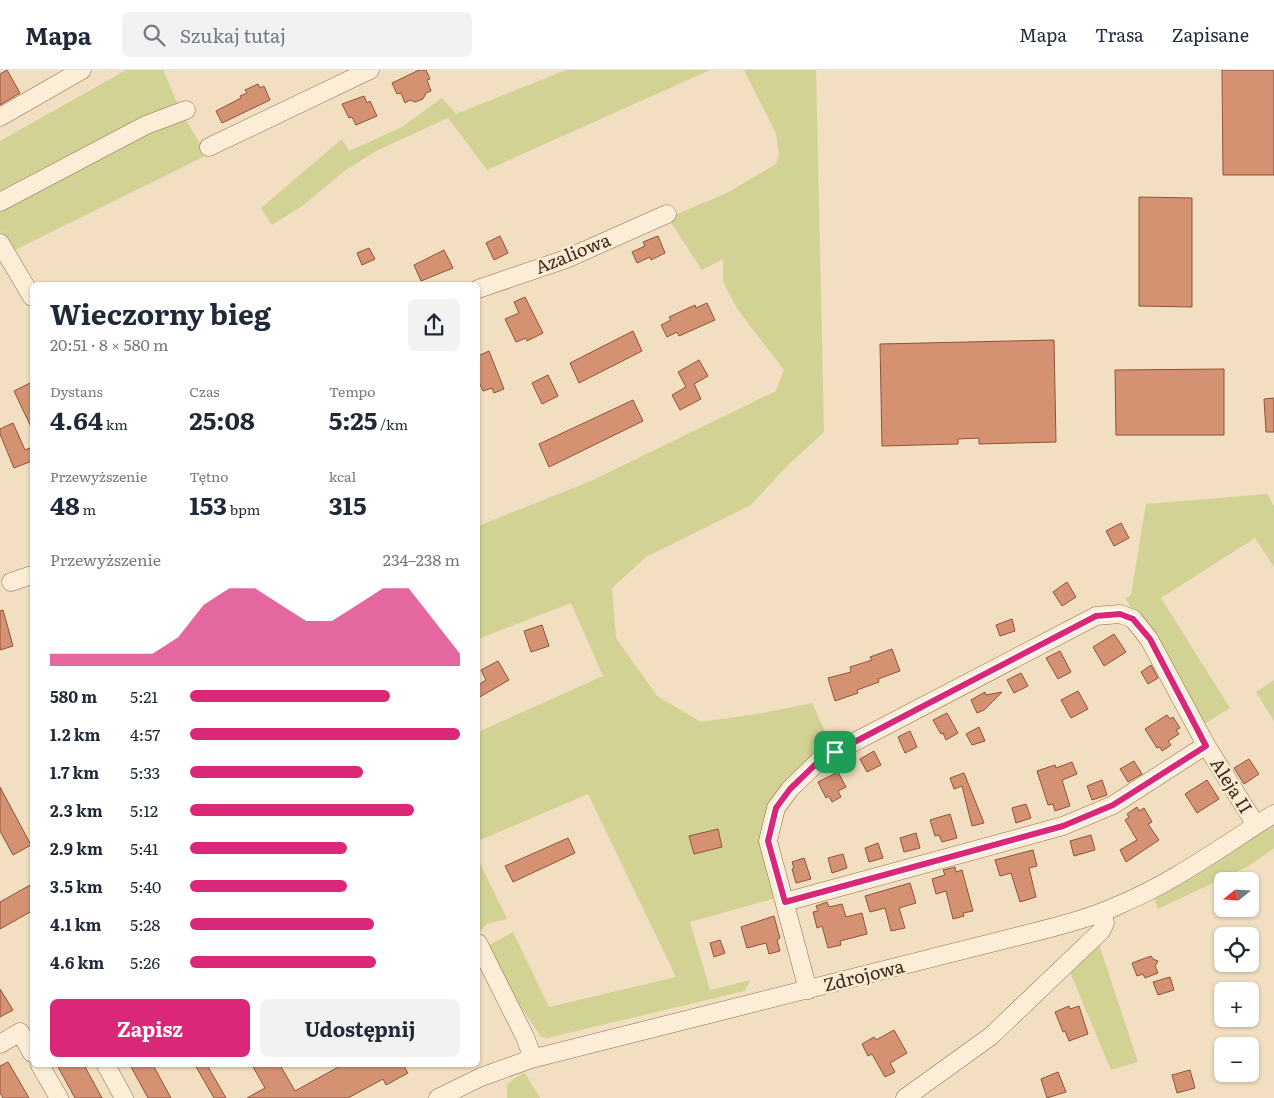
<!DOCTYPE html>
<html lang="pl">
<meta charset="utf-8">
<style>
:root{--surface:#fff;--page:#f2f2f3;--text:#1f2937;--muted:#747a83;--line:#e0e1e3;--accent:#db2777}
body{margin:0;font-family:Literata,serif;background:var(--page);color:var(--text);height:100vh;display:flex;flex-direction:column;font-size:19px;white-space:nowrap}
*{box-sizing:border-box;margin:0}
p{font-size:16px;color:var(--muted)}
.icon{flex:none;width:28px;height:28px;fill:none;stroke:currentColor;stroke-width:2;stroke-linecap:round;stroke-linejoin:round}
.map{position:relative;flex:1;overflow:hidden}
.details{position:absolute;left:30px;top:212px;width:450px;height:785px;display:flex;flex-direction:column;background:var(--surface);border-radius:8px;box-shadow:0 1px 4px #0004}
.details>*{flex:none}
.needle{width:32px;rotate:252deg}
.buttons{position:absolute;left:1214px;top:802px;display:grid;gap:10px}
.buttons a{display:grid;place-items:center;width:45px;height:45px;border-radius:8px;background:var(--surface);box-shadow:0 1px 4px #0004;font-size:25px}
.pin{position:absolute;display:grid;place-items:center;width:42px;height:42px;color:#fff;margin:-21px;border-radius:10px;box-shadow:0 2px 8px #0006}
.round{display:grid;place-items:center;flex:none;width:52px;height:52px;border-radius:8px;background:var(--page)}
.headline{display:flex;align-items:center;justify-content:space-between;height:85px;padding:0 20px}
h1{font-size:28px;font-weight:700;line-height:38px}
.metrics{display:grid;grid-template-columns:repeat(3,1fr);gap:8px;height:85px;padding:5px 20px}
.metrics div{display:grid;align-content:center}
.metrics b{font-size:25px;font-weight:700}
.metrics small{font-size:14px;font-weight:400}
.metrics p{font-size:14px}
.chart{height:140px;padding:10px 20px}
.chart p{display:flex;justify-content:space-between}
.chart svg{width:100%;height:90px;margin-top:5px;fill:var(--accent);opacity:.7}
.action{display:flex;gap:10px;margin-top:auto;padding:10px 20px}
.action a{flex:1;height:58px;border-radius:8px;background:var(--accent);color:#fff;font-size:20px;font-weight:700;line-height:58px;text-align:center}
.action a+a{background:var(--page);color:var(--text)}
ul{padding:0 20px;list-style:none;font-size:16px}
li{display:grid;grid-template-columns:80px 60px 1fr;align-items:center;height:38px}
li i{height:12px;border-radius:6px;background:var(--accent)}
header{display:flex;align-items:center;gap:30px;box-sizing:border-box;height:70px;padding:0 25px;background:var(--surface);border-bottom:1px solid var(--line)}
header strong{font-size:24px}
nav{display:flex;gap:28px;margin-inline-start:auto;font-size:18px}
.search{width:350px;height:45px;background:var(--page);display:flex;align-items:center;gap:12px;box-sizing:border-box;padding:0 18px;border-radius:8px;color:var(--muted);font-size:19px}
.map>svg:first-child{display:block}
.green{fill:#d1d294}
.building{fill:#d49273;stroke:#90533a}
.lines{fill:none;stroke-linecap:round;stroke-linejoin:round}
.minor-casing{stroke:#8e6e57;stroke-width:19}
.minor{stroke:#fcedd6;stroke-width:18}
.route-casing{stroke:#fff;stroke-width:10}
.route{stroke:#db2777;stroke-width:6}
.labels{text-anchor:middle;stroke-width:5;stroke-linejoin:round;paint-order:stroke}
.street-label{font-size:18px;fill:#3c291c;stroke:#f9ead2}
</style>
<header>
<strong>Mapa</strong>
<div class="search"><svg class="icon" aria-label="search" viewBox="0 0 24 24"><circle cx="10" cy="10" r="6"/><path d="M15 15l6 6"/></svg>Szukaj tutaj</div>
<nav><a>Mapa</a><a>Trasa</a><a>Zapisane</a></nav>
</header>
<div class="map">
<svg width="1274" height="1028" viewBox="0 0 1274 1028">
<rect width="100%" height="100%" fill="#f2dfc1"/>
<!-- green -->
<path class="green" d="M126,0H163L179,37L0,125V71Z
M566,0H710L487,100L448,48L376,81L346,100L302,136L272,155L261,138L342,69L349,81L402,57L442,28L456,44Z
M744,0H816L824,362L787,396L751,435L646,487L612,518L616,568L657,626L701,652L757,644L812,633L832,677L769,737L776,828L690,852L710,920L750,910L745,921L547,968L541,967L482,879L513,862L549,937L676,907L588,724L478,771V662L603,606L571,533L478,569V456L591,411L776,321L784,300L738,240L723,212V189L702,200L668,148L727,123L776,94L779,83L776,63Z
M184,47L207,85L13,181L0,160V138L149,61Z
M1267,424L1274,436V497L1255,468L1161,528L1230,638L1203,655L1125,528L1131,525L1146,434Z
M1274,610V651L1256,622Z
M1274,756V778L1249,796L1158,839L1154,828Z
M478,789L507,849L487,854L479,862L478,860Z
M1099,874L1138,992L1111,1000L1070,902Z
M525,1003L540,1028H507V1014L518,1006Z"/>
<!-- building -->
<path class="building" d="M7,0L20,23L0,35V4Z
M419,0H426L430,9L427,10L431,21L426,23L423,29L415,32L410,30L405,33L401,23L397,24L392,13Z
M1222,0H1274V105H1223Z
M258,14L260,18L264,16L270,30L222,53L216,41L241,28L240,26L247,23L245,20Z
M364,26L367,33L370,31L377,46L356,55L352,47L349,48L342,34Z
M1139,127L1192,128V237L1139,236Z
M500,166L508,183L494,190L486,173Z
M658,166L665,183L651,190L650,187L637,193L632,182L645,176L643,172Z
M369,178L375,189L362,195L357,183Z
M444,180L453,198L421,211L414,195Z
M525,227L543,263L527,271L526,268L516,272L505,249L519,243L514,232Z
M707,233L715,250L679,266L677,262L667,267L661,255L671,250L669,247L695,235L696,238Z
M633,261L642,281L579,313L570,293Z
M1054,270L1056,372L979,374V368L958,369V374L882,376L880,274Z
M489,281L504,319L494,323L492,318L483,321L480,314L478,315V286Z
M699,290L708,306L694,314L701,329L680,340L672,325L686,317L678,302Z
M1224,299V365H1116L1115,300Z
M548,305L558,326L542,334L532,313Z
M32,312V359L14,321Z
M1274,328V362H1266L1264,329Z
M633,330L643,351L549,397L539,374Z
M13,353L25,380L30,378L32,385V391L14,398L0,364V359Z
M1121,453L1129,468L1114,476L1106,461Z
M1067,512L1076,527L1062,536L1053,522Z
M3,540L13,576L0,580V541Z
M1012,549L1015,561L1000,566L996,555Z
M542,555L549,576L531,582L524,561Z
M1114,564L1126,582L1104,596L1093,577Z
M892,579L900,601L878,609L879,612L857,620L858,623L835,631L828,608L851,602L850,597L872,590L870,587Z
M1060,581L1071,602L1058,609L1046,588Z
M498,591L509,610L478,628V615L486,610L481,600Z
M1151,595L1158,608L1148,614L1141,602Z
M1021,603L1028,616L1014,623L1007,610Z
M1078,621L1088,639L1071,648L1061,630Z
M985,622L986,625L1002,622L984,640L977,643L971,630Z
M947,643L958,663L946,670L943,663L941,664L933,650Z
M1167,645L1170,649L1173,647L1180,658L1176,660L1179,664L1168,671L1171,675L1162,681L1160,677L1157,678L1145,659Z
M979,657L985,671L972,675L966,664Z
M910,661L917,677L905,683L898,667Z
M874,681L881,695L867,702L860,689Z
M1249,689L1259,704L1244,714L1234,698Z
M1134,691L1142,704L1128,712L1120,699Z
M1072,692L1077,704L1062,710L1070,736L1055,741L1053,734L1048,735L1037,701L1055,695L1056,698Z
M838,702L846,717L838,721L841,727L832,732L829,726L826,728L818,712Z
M964,703L984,753L972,756L962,716L954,719L950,708Z
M1102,710L1107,725L1092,730L1087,716Z
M1207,710L1219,729L1197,743L1185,724Z
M0,717L31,775L13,785L0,761Z
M1026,734L1031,748L1016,753L1012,738Z
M1137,737L1139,741L1144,738L1152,752L1148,754L1159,770L1126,792L1120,780L1137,770L1125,750L1129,747L1127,744Z
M950,744L957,768L942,772L939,765L935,766L930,750Z
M718,759L722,777L694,784L689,766Z
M916,763L920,778L904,782L900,768Z
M1091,765L1095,780L1074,786L1070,771Z
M568,768L575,783L513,812L505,796Z
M878,773L883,788L869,792L865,778Z
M1033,780L1037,796L1029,798L1036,827L1020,832L1011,803L1000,806L995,790Z
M843,784L847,798L832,803L828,788Z
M804,788L811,809L796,813L792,799L794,798L792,792Z
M955,797L956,802L962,800L973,841L963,843L964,846L953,849L946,821L936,824L932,809L945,805L943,800Z
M910,813L916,833L899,838L905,858L891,861L885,838L870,842L865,826Z
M32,814V841L0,859V832Z
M827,832L829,837L842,834L846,847L862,843L867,864L840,871L841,875L828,878L822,856L817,858L813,842L818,841L816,836Z
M774,846L780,868L777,870L780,881L769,884L766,873L747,878L741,857Z
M720,870L725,883L714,887L710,873Z
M1151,886L1153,889L1158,891L1155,896L1158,903L1145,908L1143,904L1137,906L1132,893Z
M1170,907L1174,920L1158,925L1153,912Z
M0,919L13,940L0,947Z
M1069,936L1070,939L1079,936L1088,964L1069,971L1065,961L1063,962L1055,942Z
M894,960L907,983L890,993L895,1002L885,1007L872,984L868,986L862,974L874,967L876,970Z
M8,992L18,1009L29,1028H3L0,1023V996Z
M57,995H84L102,1028H75Z
M130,995H153L171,1028H148Z
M195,995H207L226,1028H214Z
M252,995H280L295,1021L342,995H403L408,1003L386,1015L383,1009L348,1028H247L265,1018Z
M1190,1000L1195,1018L1177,1023L1172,1005Z
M1058,1002L1066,1022L1047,1028L1041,1009Z"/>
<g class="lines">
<!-- minor casing -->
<g class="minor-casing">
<path id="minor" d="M0,47L82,0
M209,77L370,0
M0,132L146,55L186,40
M0,173L32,227
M478,219L566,189L667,144
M11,512L32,505
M785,832L1063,756L1113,735L1206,675
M478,873L525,967L531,983V989
M808,920L768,771L776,738L790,719L820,690L1096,546L1120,544L1133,549L1149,569L1206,675L1256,755
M0,974L20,962L32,983
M40,995L59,1028
M106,995L124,1028
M438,1028L481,1007L531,989L1039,861C1066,854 1093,847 1119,835C1174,812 1224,775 1274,744
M905,1028L991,966L1101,861L1105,853L1102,842"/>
</g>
<!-- minor -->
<use href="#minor" class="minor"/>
</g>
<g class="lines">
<!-- route casing -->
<g class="route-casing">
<path id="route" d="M1120,544L1133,549L1150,569L1206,676L1113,735L1063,756L785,832L768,771L776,738L790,719L820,690L1096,546Z"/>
</g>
<!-- route -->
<use href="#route" class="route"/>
</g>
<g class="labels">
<!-- street labels -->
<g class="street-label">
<text transform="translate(573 184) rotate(-22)" y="6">Azaliowa</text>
<text transform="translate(1231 716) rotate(58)" y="6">Aleja II</text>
<text transform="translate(864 906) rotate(-14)" y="6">Zdrojowa</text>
</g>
</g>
</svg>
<div class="buttons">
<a><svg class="needle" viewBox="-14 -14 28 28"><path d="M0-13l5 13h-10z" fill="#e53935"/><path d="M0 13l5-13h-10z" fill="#747a83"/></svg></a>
<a><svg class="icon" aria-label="locate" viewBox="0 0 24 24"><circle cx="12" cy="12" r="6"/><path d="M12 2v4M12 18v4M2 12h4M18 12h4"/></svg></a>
<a>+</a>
<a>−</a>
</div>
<div class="pin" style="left:835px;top:682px;background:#1e9e55"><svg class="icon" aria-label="arrive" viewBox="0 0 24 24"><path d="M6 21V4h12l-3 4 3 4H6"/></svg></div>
<section class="details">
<div class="headline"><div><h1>Wieczorny bieg</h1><p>20:51 · 8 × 580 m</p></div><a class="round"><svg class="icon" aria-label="share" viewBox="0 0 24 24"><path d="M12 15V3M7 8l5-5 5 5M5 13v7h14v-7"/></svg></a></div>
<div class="metrics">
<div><p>Dystans</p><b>4.64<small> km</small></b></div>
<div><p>Czas</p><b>25:08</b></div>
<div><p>Tempo</p><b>5:25<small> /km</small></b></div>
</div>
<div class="metrics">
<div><p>Przewyższenie</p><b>48<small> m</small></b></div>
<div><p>Tętno</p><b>153<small> bpm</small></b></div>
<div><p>kcal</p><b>315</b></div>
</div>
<div class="chart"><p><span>Przewyższenie</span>234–238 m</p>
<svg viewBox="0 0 160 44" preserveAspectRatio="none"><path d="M0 44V38L10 38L20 38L30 38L40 38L50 30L60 14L70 6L80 6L90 14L100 22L110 22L120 14L130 6L140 6L150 22L160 38V44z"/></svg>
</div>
<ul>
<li><b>580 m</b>5:21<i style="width:74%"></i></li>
<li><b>1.2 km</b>4:57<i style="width:100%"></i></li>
<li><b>1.7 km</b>5:33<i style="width:64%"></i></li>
<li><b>2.3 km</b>5:12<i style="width:83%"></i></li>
<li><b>2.9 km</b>5:41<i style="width:58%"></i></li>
<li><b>3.5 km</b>5:40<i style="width:58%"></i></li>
<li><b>4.1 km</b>5:28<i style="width:68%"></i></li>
<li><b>4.6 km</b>5:26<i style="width:69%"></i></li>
</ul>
<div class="action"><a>Zapisz</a><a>Udostępnij</a></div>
</section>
</div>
